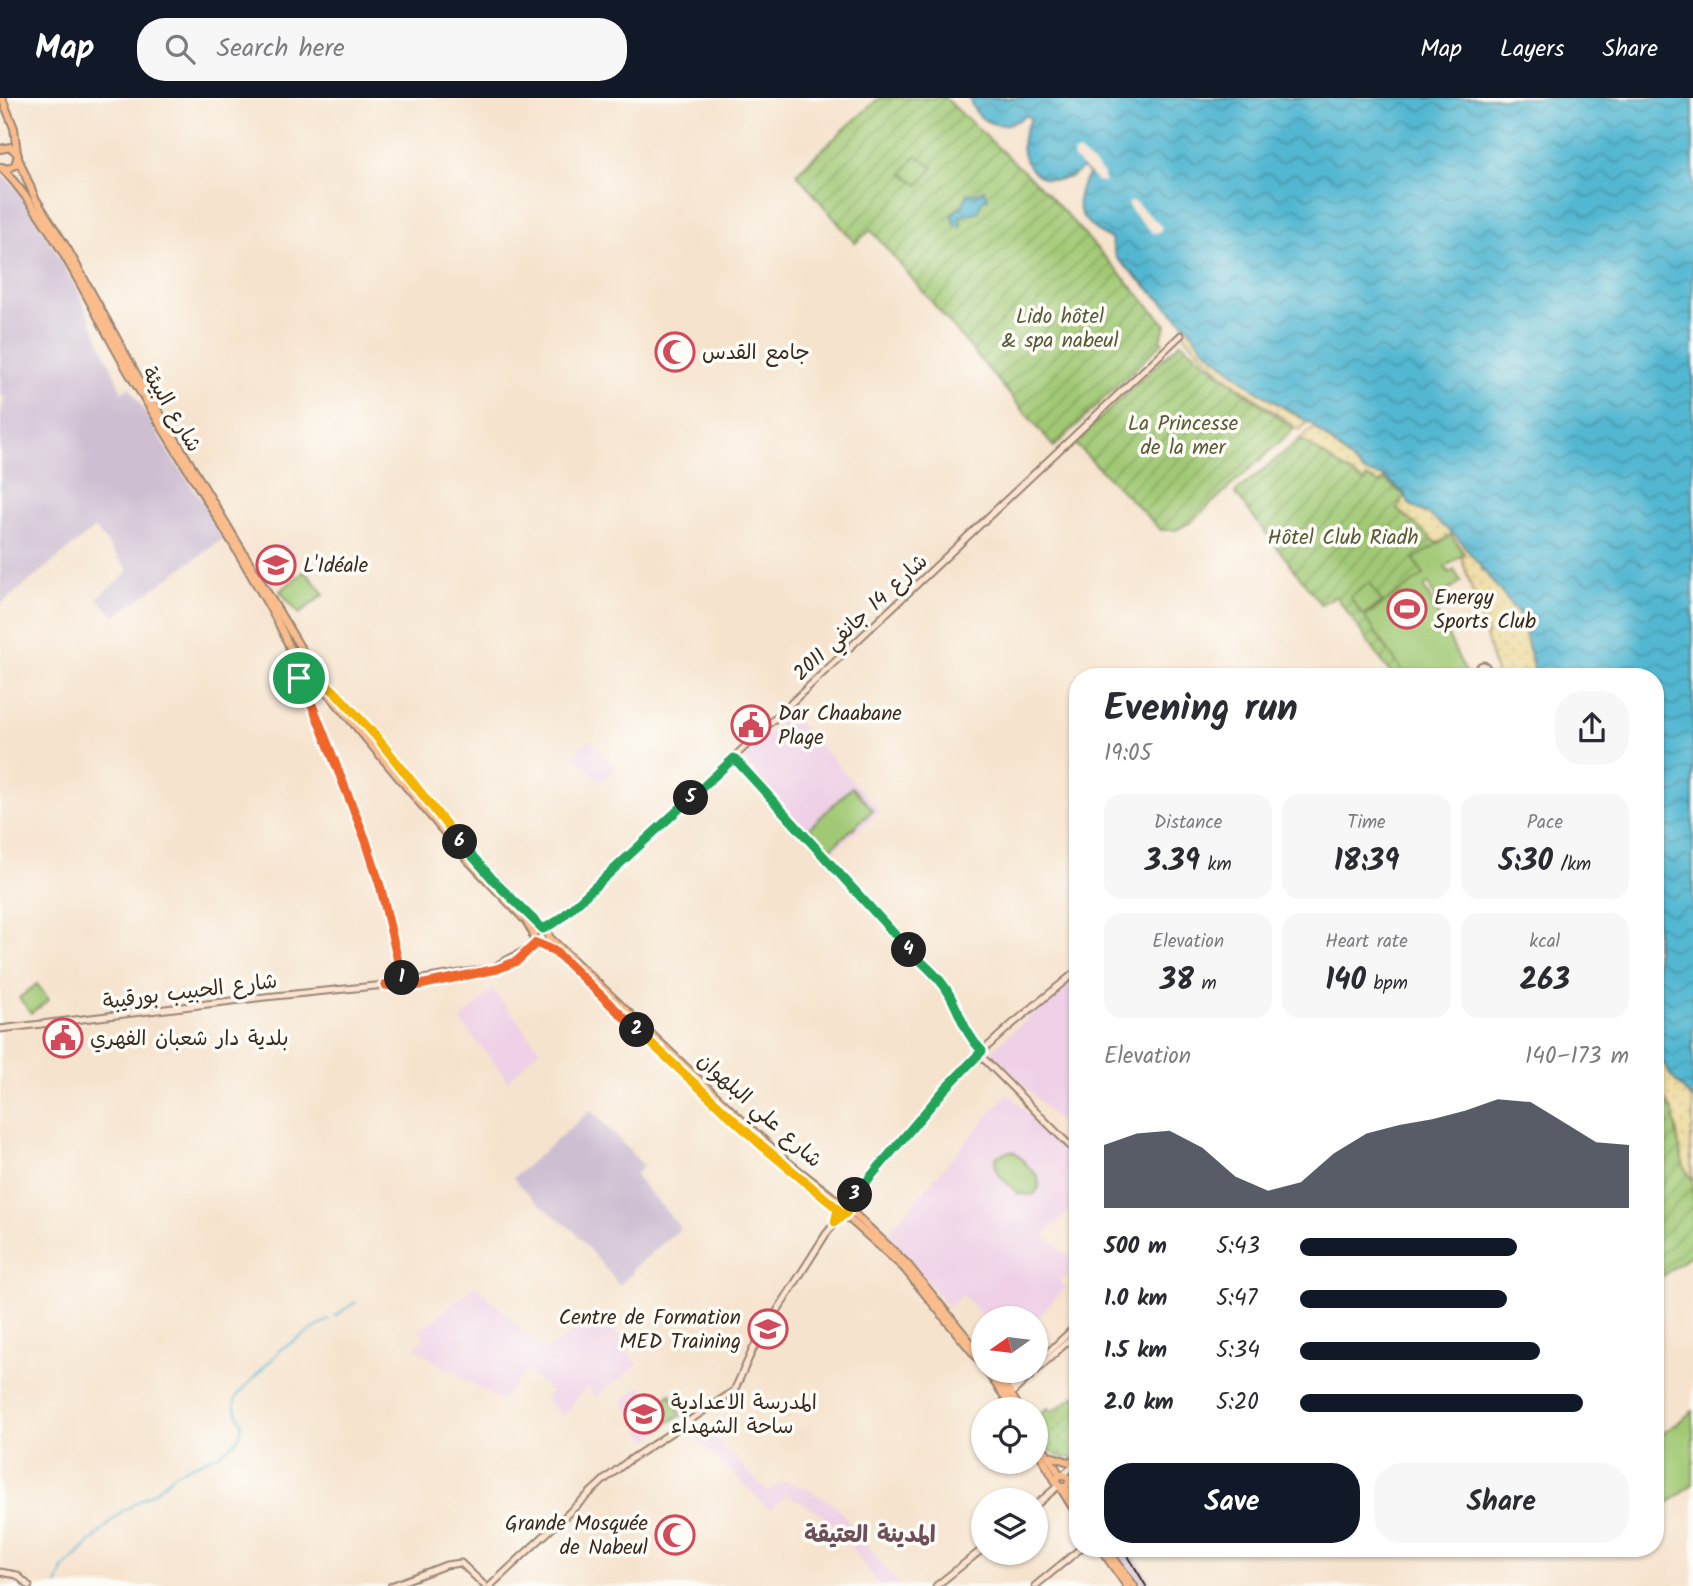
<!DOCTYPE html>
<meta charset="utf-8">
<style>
:root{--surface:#fff;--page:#f7f7f7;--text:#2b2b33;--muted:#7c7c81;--accent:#111827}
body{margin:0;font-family:Kalam,"Playpen Sans Arabic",sans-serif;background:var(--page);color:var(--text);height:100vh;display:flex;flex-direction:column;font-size:26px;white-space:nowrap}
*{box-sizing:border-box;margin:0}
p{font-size:23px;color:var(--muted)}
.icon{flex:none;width:38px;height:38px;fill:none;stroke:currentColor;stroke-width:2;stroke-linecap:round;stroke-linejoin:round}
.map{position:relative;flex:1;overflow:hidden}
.side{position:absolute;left:1069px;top:570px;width:595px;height:889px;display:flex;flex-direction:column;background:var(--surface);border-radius:28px;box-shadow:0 2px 5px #0004}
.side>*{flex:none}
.needle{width:46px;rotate:256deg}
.buttons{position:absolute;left:971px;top:1208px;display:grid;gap:14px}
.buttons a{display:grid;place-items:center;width:77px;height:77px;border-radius:50%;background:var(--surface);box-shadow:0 2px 5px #0004;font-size:35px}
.pin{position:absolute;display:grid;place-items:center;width:60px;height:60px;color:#fff;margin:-30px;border:4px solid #fff;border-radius:50%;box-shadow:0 2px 7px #0007}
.km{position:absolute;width:35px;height:35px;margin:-18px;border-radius:50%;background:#222;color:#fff;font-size:19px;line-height:35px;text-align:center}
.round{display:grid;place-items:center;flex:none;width:74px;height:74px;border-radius:28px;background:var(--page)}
.head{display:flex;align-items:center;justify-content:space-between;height:119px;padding:0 35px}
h1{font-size:38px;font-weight:700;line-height:52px}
.metrics{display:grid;grid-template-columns:repeat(3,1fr);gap:10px;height:119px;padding:7px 35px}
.metrics div{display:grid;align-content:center;border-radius:18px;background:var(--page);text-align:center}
.metrics b{font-size:30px;font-weight:700}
.metrics small{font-size:19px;font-weight:400}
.metrics p{font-size:19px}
.chart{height:196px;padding:14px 35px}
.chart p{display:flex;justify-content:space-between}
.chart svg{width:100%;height:126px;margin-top:7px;fill:var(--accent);opacity:.7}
.action{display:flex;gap:14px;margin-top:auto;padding:14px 35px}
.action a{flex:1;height:80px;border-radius:28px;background:var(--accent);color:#fff;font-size:28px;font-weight:700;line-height:80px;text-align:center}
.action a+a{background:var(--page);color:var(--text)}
ul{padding:0 35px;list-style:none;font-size:23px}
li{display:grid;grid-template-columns:112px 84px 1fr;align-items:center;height:52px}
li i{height:18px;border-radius:9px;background:var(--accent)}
header{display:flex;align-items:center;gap:42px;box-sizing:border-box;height:98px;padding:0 35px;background:var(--accent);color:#fff}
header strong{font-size:33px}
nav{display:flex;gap:38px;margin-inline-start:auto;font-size:24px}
.search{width:490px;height:63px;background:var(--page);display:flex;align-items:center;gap:18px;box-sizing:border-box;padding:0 24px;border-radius:28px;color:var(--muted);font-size:26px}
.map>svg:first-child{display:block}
.built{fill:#efd0e6}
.industrial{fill:#cdbed2}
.grass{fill:url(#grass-dots);stroke:#6e7a49;stroke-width:2}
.sand{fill:url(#sand-dots);stroke:#94825e;stroke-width:2}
.garden{fill:url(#garden-furrows);stroke:#6e7a49;stroke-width:2}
.pitch{fill:#a1c974;stroke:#6e7a49;stroke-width:2}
.water{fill:url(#water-waves);stroke:#477078;stroke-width:2}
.pier{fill:#f6e3cd}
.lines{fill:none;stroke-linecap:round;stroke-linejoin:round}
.stream{stroke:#53b7d1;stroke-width:2}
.secondary-casing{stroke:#988676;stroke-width:9}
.primary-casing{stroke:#988676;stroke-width:10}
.secondary{stroke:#fde4d1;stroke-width:5}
.primary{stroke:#fabc8b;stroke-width:6}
.rail{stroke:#3b2a1e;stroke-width:2}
.split-1-casing{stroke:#fff;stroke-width:14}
.split-2-casing{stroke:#fff;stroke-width:14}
.split-3-casing{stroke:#fff;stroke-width:14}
.split-4-casing{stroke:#fff;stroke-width:14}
.split-5-casing{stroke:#fff;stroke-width:14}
.split-6-casing{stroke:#fff;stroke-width:14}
.split-7-casing{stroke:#fff;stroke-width:14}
.split-1{stroke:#f0652b;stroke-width:9}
.split-2{stroke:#f0652b;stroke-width:9}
.split-3{stroke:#f5b400;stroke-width:9}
.split-4{stroke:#22a559;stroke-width:9}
.split-5{stroke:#22a559;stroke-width:9}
.split-6{stroke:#22a559;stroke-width:9}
.split-7{stroke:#f5b400;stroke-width:9}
.labels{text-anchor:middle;stroke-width:7;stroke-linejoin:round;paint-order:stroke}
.park-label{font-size:21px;fill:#5a5a38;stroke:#fdfcf7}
.poi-label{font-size:21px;fill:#3b2a1e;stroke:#fdfcf7;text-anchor:start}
.street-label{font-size:21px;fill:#3b2a1e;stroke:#fdfcf7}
.neighbourhood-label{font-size:23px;font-weight:bold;fill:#6c4f59;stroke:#fdfcf7}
</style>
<header>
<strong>Map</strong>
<div class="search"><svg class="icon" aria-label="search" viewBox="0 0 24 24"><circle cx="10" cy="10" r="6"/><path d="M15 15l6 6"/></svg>Search here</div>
<nav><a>Map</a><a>Layers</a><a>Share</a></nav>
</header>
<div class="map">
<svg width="1693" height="1488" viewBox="0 0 1693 1488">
<defs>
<pattern id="grass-dots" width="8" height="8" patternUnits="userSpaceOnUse" patternTransform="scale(1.75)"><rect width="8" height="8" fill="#a1c974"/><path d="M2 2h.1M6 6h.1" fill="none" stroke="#84a35f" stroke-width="1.8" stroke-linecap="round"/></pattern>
<pattern id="sand-dots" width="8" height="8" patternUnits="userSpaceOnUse" patternTransform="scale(1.75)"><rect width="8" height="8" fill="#eeda9e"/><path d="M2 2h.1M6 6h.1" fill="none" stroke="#cdbb88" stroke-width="1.8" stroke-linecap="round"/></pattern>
<pattern id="garden-furrows" width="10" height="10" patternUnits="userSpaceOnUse" patternTransform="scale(1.75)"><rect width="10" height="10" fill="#a1c974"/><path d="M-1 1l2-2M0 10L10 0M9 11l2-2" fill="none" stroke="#84a35f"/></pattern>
<pattern id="water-waves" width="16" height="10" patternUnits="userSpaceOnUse" patternTransform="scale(1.75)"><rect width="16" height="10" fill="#53b7d1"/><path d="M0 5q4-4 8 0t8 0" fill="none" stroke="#4695a9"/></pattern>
</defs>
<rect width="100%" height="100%" fill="#fdfcf7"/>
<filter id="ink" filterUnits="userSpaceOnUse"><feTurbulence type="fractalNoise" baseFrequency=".0143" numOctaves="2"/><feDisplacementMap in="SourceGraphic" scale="14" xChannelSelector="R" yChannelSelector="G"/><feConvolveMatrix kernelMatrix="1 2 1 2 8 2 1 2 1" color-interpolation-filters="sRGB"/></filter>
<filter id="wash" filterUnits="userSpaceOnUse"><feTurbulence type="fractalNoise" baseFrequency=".00686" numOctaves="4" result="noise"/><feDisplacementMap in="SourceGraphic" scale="28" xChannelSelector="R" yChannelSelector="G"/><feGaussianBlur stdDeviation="1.57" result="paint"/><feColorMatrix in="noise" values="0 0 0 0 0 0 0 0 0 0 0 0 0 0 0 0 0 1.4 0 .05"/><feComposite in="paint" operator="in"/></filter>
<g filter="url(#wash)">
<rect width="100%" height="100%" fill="#f6e3cd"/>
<!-- built -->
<path class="built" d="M283,444L293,454L298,464L270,488L266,486L257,466Z
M789,615L881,713L828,757L743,661Z
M590,641L616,671L600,684L574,655Z
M1072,880L1078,886V1044L993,955V951Z
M492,891L540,951L508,983L461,923Z
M1008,995L1078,1065V1104L1044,1137L1077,1166L1060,1183L1066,1189L1036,1221L984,1220L962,1196L949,1209L904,1157L885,1138Z
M475,1187L546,1253L602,1215L638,1267L596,1299L587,1288L563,1319L545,1301L551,1294L527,1273L500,1303L414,1250L425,1237L419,1232L432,1224Z
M641,1288L666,1330L647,1342L622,1302Z
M695,1320L768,1394L784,1383L807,1391L836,1408L899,1488H879L838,1431L819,1414L786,1397L770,1412L685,1330Z"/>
<!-- industrial -->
<path class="industrial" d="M0,75L18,92L56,153L80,197L122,294L130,289L171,359L227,438L115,518L97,500L129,473L95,430L0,507V317L5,300L0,296Z
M591,1012L644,1068L634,1077L681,1130L633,1171V1175L619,1187L573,1132L534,1102L513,1080Z
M1112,1451H1131L1153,1488H1138Z"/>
<!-- grass -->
<path class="grass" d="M671,1296L681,1318L669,1324L658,1303Z
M1075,1298L1078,1301V1358C1054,1367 1036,1341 1036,1320L1048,1310L1051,1314Z"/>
<!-- sand -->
<path class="sand" d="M1186,227C1218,268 1262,299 1308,324L1299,332L1222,276L1186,239L1181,231Z
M1314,329L1364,374L1385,379L1405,396L1409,406L1431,418L1457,439L1521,519L1536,579H1497L1483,526L1461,458L1464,456L1451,437L1438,446L1397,411L1384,381L1380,386L1364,384L1300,341Z
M1656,953L1671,978L1693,1002V1029L1690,1047L1693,1084L1684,1069L1680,1054L1673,1014L1656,989Z"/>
<!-- garden -->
<path class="garden" d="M879,0H945L1048,96L1166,227L1160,242L1163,244L1054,349L871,132L855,145L796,75Z
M1181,244L1234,287L1294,331L1191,424L1176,432H1161L1074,345Z
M1300,341L1364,384L1367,379L1380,386L1384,381L1405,398L1397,411L1438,446L1414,461L1424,477L1366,521L1407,579H1393L1336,498L1321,506L1235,395Z
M1656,989L1673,1014L1680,1054L1684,1069L1693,1084V1155L1656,1183Z"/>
<!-- pitch -->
<path class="pitch" d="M916,57L933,70L919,87L903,75Z
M1451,437L1464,456L1445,469L1449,475L1454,472L1461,483L1435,502L1429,485L1424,489L1466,575L1460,579H1407L1366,521L1367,517L1424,477L1414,461Z
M305,473L324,496L299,516L280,493Z
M1369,485L1382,504L1363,517L1350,499Z
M852,689L873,712L829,752L809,730Z
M37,886L49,902L31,915L19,900Z
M1010,1053L1015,1054L1038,1079L1039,1090L1033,1097L1019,1096C1008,1085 990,1075 997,1058Z
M1693,1313V1386L1656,1415V1341Z"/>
<!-- water -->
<path class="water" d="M969,0H1693V1002L1671,978L1656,953V579H1536L1521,519L1457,439L1431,418L1409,406L1405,396L1385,379L1364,374L1312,326L1256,292L1204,250L1186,227L1116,159L1111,141C1081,126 1067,105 1089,76L1083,70C1048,103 1003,62 1031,21L1026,17C1003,35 978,27 969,0Z
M984,92L988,100L981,104L979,113L959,119L961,128L955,127L952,116L963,107L968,95L975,96Z"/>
<!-- pier -->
<path class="pier" d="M1079,53L1104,76V84L1097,83L1074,61L1073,56Z
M1129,104H1135L1159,126L1162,130L1160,134L1153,135L1132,114L1128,107Z"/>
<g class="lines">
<!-- stream -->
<path class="stream" d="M335,1218L356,1204
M57,1488L63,1471L121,1414L154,1394L177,1374L219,1356L235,1344L240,1336L242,1325L234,1307L237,1298L281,1251L329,1222"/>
</g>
</g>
<g filter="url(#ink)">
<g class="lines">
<!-- secondary casing -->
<g class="secondary-casing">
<path id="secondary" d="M1479 571a4 4 0 1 1 8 0a4 4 0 1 1-8 0Z
M1466,579L1479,572
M301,585L311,604L373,763L402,882
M311,601L313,589
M734,660L946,890C959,912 963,935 982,953
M543,830L559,822L645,743L1181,237
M499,866L524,853
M409,883L480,872
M410,887C452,880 506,880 536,845
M0,931L265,899L385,887L406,890L410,887L409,883H402V889
M978,955L1078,1056
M848,1109L869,1080L965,969L1010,928L1078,872
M1036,1266L1078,1226
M1009,1293L1029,1272
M1012,1295L1078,1234
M1063,1377L1078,1364
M1069,1383L1078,1379
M1036,1407L1058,1388
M0,1474L17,1477L29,1488
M391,1488L446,1467L461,1465L485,1488
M490,1488L604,1382L628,1363L734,1293L753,1251L826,1136L843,1116
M936,1488L984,1450
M1035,1488L1080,1451"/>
</g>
<!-- primary casing -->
<g class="primary-casing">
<path id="primary" d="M2,0L14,30L17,55
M0,51L11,49L18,57L15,67L8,71L2,69
M18,60L35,100L68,152L135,274L312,569
M1,69C57,129 88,205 129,275C169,342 211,407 250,475C269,509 291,541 299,580
M299 579a11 11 0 1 1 22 0a11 11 0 1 1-22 0Z
M320,581L335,594L375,637L469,754L541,830
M316,588L329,596L465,759L526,823L533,835
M533 839a8 8 0 1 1 16 0a8 8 0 1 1-16 0Z
M549,839L732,1013L785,1062L842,1106
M541,847L555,853L710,1001L838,1111
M848,1110L907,1166L984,1261
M844,1116L904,1170L984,1268
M986,1272L1005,1299L1009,1300L1012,1298L1010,1293L1004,1295
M993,1272L1008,1293
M1012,1298L1020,1311
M1007,1300L1013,1311
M1036,1338L1060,1377
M1036,1349L1056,1384
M1050,1358L1069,1364L1078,1362
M1057 1383a6 6 0 1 1 12 0a6 6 0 1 1-12 0Z
M1060,1389L1078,1418
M1066,1389L1078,1409
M1101,1451L1127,1488
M1107,1451L1134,1488"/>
</g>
<!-- secondary -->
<use href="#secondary" class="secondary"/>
<!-- primary -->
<use href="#primary" class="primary"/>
<!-- rail -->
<path class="rail" d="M1124,1451L1146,1488"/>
</g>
</g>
<g class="lines" filter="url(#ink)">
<!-- split-1 casing -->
<g class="split-1-casing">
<path id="split-1" d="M299,580L311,604L366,743L381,791L402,880"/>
</g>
<!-- split-2 casing -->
<g class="split-2-casing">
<path id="split-2" d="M402,880V883L385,887L405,890L497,871L517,863L536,845L555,853L637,932"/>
</g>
<!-- split-3 casing -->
<g class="split-3-casing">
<path id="split-3" d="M637,932L760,1046L838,1111L835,1124L847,1114L848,1109L855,1097"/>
</g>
<!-- split-4 casing -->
<g class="split-4-casing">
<path id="split-4" d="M855,1097L945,991L982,953C964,935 960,914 948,894C939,878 922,865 909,852"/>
</g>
<!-- split-5 casing -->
<g class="split-5-casing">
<path id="split-5" d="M691,700L734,660L909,852"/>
</g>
<!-- split-6 casing -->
<g class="split-6-casing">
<path id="split-6" d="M460,744L496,785L543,831L559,822L691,700"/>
</g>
<!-- split-7 casing -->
<g class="split-7-casing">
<path id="split-7" d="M299,580L304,570H316L320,581L335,594L375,637L460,744"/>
</g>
<!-- split-1 -->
<use href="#split-1" class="split-1"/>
<!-- split-2 -->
<use href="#split-2" class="split-2"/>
<!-- split-3 -->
<use href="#split-3" class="split-3"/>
<!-- split-4 -->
<use href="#split-4" class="split-4"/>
<!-- split-5 -->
<use href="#split-5" class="split-5"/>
<!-- split-6 -->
<use href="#split-6" class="split-6"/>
<!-- split-7 -->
<use href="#split-7" class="split-7"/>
</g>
<!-- icons -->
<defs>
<g id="mosque-ring" transform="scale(2.0125)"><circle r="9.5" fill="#fdfcf7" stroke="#d1495b" stroke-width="1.5"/><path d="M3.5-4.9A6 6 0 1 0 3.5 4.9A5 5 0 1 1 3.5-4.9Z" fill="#d1495b"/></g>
<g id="university-ring" transform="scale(2.0125)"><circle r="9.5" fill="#fdfcf7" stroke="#d1495b" stroke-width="1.5"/><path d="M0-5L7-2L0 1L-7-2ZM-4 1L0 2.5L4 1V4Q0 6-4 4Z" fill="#d1495b"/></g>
<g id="stadium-ring" transform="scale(2.0125)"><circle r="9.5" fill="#fdfcf7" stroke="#d1495b" stroke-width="1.5"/><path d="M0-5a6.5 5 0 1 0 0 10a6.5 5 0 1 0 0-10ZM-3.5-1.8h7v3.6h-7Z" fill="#d1495b"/></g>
<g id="civic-ring" transform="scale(2.0125)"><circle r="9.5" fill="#fdfcf7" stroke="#d1495b" stroke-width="1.5"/><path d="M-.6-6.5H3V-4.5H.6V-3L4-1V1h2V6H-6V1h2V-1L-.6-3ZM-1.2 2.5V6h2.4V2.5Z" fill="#d1495b"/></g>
</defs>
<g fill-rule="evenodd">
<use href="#mosque-ring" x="675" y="254"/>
<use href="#university-ring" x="276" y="467"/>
<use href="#stadium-ring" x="1407" y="511"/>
<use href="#civic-ring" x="751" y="627"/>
<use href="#civic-ring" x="63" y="940"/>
<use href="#university-ring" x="768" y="1231"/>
<use href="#university-ring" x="644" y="1316"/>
<use href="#mosque-ring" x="675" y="1437"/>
</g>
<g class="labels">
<!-- park labels -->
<g class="park-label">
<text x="1060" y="225">Lido hôtel<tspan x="1060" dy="24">&amp; spa nabeul</tspan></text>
<text x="1183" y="332">La Princesse<tspan x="1183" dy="24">de la mer</tspan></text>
<text x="1343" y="446">Hôtel Club Riadh</text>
</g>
<!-- poi labels -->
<g class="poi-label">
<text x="702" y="261">جامع القدس</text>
<text x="303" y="474">L'Idéale</text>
<text x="1434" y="506">Energy<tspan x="1434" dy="24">Sports Club</tspan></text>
<text x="778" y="622">Dar Chaabane<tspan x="778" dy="24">Plage</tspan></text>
<text x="90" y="947">بلدية دار شعبان الفهري</text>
<text x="741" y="1226" text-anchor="end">Centre de Formation<tspan x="741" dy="24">MED Training</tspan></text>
<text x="671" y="1311">المدرسة الاعدادية<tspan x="671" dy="24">ساحة الشهداء</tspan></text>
<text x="648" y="1432" text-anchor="end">Grande Mosquée<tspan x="648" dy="24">de Nabeul</tspan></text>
</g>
<!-- street labels -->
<g class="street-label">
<text transform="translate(172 311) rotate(59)" y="7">شارع البيئة</text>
<text transform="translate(860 519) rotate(-43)" y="7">شارع 14 جانفي 2011</text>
<text transform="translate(190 893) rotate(-7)" y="7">شارع الحبيب بورقيبة</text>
<text transform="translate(760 1012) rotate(42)" y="7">شارع علي البلهوان</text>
</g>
<!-- neighbourhood labels -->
<g class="neighbourhood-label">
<text x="870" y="1444">المدينة العتيقة</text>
</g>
</g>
</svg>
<div class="buttons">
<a><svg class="needle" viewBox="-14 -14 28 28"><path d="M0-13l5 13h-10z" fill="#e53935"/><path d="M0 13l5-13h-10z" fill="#7c7c81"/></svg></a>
<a><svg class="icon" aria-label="locate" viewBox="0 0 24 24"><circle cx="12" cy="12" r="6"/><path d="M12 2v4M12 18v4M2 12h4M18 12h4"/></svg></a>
<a><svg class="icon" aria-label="layers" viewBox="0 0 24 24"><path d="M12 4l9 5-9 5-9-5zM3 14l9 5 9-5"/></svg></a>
</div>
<div class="pin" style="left:299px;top:580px;background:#1e9e55"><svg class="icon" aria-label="arrive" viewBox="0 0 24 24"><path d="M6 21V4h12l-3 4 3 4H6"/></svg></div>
<b class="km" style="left:402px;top:880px">1</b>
<b class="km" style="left:637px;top:932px">2</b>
<b class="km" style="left:855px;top:1097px">3</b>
<b class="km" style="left:909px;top:852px">4</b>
<b class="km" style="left:691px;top:700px">5</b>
<b class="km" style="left:460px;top:744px">6</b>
<section class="side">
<div class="head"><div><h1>Evening run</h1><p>19:05</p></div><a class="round"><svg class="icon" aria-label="share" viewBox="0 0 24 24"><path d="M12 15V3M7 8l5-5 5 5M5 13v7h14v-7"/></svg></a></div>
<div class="metrics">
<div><p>Distance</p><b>3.39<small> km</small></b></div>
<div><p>Time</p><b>18:39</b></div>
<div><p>Pace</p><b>5:30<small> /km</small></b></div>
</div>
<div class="metrics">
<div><p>Elevation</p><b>38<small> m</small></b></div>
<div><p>Heart rate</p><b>140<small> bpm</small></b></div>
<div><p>kcal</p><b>263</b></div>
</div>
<div class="chart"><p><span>Elevation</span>140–173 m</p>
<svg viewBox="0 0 160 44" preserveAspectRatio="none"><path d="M0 44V22L10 18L20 17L30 23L40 33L50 38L60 35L70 25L80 18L90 15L100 13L110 10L120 6L130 7L140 14L150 21L160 22V44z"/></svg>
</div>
<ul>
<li><b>500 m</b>5:43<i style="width:66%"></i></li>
<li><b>1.0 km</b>5:47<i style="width:63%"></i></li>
<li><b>1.5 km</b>5:34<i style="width:73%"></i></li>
<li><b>2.0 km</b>5:20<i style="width:86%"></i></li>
</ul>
<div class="action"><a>Save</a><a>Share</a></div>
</section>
</div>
